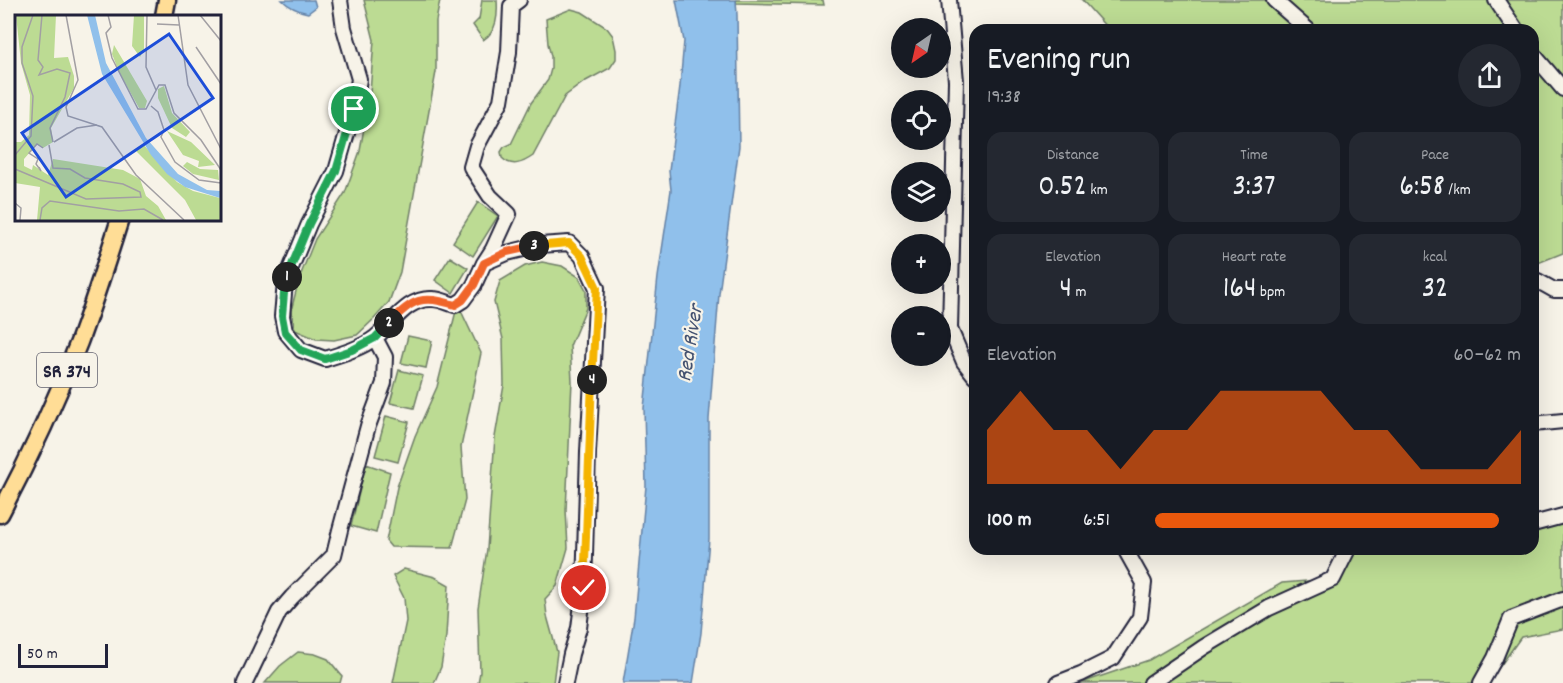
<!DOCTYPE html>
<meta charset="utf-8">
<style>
:root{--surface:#171b24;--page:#242831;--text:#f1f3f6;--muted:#9ea1a6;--accent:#ea580c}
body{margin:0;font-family:Dekko,sans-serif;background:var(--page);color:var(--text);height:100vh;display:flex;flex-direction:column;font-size:22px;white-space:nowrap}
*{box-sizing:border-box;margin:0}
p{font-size:20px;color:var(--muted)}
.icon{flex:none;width:33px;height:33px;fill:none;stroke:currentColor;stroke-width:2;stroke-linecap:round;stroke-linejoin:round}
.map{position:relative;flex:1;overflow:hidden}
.panel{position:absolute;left:969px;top:24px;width:570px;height:531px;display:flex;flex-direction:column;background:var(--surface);border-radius:18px;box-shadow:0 6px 24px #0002}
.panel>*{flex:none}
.needle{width:39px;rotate:214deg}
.fabs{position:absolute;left:891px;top:18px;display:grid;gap:12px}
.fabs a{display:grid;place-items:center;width:60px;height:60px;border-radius:50%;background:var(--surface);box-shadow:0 6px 24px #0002;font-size:30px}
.scale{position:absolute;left:18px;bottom:15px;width:90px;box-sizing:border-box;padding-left:6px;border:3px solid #22223b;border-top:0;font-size:16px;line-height:21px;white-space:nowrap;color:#22223b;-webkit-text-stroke:4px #f7f3e8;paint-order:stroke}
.pin{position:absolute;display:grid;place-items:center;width:51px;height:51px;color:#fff;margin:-26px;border:3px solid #fff;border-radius:50%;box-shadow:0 2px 6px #0007}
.km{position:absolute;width:30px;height:30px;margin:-15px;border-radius:50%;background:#222;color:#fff;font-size:16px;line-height:30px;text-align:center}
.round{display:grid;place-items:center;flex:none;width:63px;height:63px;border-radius:32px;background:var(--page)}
.headline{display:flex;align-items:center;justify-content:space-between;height:102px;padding:0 18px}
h1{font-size:33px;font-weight:600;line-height:45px}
.stats{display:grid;grid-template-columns:repeat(3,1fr);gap:9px;height:102px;padding:6px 18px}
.stats div{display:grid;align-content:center;border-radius:15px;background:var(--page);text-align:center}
.stats b{font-size:30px;font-weight:600}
.stats small{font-size:16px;font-weight:400}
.stats p{font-size:16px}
.chart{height:168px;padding:12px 18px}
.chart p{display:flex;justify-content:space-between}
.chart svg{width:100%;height:108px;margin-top:6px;fill:var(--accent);opacity:.7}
ul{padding:0 18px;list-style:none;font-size:20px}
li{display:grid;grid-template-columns:96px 72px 1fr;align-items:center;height:45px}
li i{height:15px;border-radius:8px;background:var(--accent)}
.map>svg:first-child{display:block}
.green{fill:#bcdb93;stroke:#6f7e67;stroke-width:1.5}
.water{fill:#90c0eb;stroke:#6481a5;stroke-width:1.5}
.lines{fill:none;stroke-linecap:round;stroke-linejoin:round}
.minor-casing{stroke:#22223b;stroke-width:18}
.major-casing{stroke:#22223b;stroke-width:21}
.minor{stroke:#f7f3e8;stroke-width:14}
.major{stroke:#ffdd96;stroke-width:16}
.split-1-casing{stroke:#fff;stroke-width:12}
.split-2-casing{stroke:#fff;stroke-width:12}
.split-3-casing{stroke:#fff;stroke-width:12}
.split-4-casing{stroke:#fff;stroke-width:12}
.split-5-casing{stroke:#fff;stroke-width:12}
.split-1{stroke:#22a559;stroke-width:8}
.split-2{stroke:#22a559;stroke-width:8}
.split-3{stroke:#f0652b;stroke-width:8}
.split-4{stroke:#f5b400;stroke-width:8}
.split-5{stroke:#f5b400;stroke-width:8}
.labels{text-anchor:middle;stroke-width:4.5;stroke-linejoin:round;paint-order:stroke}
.shield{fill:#f7f3e8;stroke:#62616f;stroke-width:1.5}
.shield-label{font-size:20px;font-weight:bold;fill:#22223b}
.water-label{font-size:22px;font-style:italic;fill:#435170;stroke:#f7f3e8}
.inset-road{fill:none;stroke:#a29fa3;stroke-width:1.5}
.view{fill:#1d4ed8;fill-opacity:0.15;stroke:#1d4ed8;stroke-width:3}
.inset-edge{fill:none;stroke:#22223b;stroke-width:3}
</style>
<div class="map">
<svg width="1563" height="683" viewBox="0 0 1563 683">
<rect width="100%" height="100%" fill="#f7f3e8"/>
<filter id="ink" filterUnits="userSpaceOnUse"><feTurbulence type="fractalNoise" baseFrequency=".0167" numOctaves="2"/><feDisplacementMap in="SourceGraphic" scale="12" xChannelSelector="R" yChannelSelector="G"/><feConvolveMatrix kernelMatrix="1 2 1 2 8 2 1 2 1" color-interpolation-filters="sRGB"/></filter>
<g filter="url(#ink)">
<!-- green -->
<path class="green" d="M364,0H440L436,21V72L400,272L389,302L375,318L357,335L334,340L316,339L295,330L291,311L299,279L315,239L345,193L360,151L370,93L374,40Z
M482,0H497C498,15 497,32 483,40L473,25L479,19Z
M736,0H823L824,5L736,3Z
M1082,0H1563V253L1533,265V30H1109Z
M571,9L582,12L607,28L613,36L616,50V59L610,68L584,82L565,96L533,156C523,163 512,168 502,158L501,152L504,147L511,144L531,103L548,80L551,69V56L548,44L546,19Z
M478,202L498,216L473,256L453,242Z
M450,257L468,268L453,293L435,280Z
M542,262L562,266L579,277L586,290V308L570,346L572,381L566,510L568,548L557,586L545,599L547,616L557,652L553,683H478L480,672L478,608L487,549L495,437L504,385L503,339L494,302L500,281L525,266Z
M456,311H461L481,353L461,447L465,500L452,548L391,547L386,541L397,487L415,436L437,387Z
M408,336L432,341L426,368L401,363Z
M399,370L423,376L414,408L390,403Z
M386,416L409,422L398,462L375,456Z
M366,464L390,472L376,533L351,526Z
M1563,516V629L1521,637L1488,683H1081L1149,660L1282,583L1332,579L1348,549H1533V524Z
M404,569L435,577L449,585L446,636L441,667L434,683H393L406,621L404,598L393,576Z
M298,652L315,654L328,659L342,676L340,683H265L280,666Z"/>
<!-- water -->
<path class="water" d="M282,0H314L316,7L308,13C298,11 289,7 282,0Z
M676,0H736L737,15L739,146L719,294L709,419V539L701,633L693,683H623L634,618L646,486L644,408L658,277L671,190L669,171L680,86L684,41Z"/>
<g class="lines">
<!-- minor casing -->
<g class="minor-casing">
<path id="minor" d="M340,0L344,28L359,79L354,109L336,171L309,224L285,282L282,316L285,331L301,350L325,359C342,354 362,348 376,337C394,322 408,297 433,299C440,299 448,303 455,305L463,300L474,285L484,263L507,253L540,245L569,243L582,256L597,288L588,452L584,588L579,628L571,654L565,683
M949,0L956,81L950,329L964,362L975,376
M1274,0L1308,30
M1496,0L1516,30
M1533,54L1563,89
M484,263L493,249L509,214L490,196L471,167L477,146L501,101L509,52L511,6L519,0
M1533,284L1538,281L1554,290H1563
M1533,424L1563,421
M1533,524L1563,516
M245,683L279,612L292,597L334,555L340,530L368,426L384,383L385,357L375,338
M1058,683L1081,674L1113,658L1140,617L1144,583L1125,549
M1151,683L1204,647L1269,608L1333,579L1348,549
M1481,683L1495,658L1511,619L1563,599"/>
</g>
<!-- major casing -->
<g class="major-casing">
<path id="major" d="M164,16L167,0
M0,514C29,459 56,401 79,342C94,302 107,260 120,219"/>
</g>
<!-- minor -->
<use href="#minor" class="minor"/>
<!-- major -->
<use href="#major" class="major"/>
</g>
</g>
<g class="lines" filter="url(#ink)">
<!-- split-1 casing -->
<g class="split-1-casing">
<path id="split-1" d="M287,277L309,224L336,171L354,109"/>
</g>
<!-- split-2 casing -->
<g class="split-2-casing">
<path id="split-2" d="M287,277L285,282L282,316L285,332L301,350L325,359L352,350L375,338L389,323"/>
</g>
<!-- split-3 casing -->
<g class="split-3-casing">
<path id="split-3" d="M389,323C415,298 421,295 455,305L463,300L474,285L484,263L507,252L534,246"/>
</g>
<!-- split-4 casing -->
<g class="split-4-casing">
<path id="split-4" d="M534,246L569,243L582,256L597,288L592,380"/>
</g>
<!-- split-5 casing -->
<g class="split-5-casing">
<path id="split-5" d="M584,588L592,380"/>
</g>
<!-- split-1 -->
<use href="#split-1" class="split-1"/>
<!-- split-2 -->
<use href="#split-2" class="split-2"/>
<!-- split-3 -->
<use href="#split-3" class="split-3"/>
<!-- split-4 -->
<use href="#split-4" class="split-4"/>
<!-- split-5 -->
<use href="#split-5" class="split-5"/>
</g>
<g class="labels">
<!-- shield labels -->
<rect class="shield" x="37" y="353" width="60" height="34" rx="4.5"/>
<g class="shield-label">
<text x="67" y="377">SR 374</text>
</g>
<!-- water labels -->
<g class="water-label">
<text transform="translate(688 343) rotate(-81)" y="8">Red River</text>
</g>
</g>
<!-- overview -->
<g transform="translate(15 15)">
<rect width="206" height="206" fill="#f7f3e8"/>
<path d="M1,0H41L39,43L53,42L59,61V73L36,113L38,127L28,133L22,129L9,144V151L17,155L18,150L33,160L38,144L108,155L125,164L131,181L143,191L151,205H22L25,172L0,168V127H6L14,120L15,80L6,48ZM119,0H129V35L125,42L117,31ZM99,30L132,86L130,93H124L104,57L97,39ZM149,71L157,98L175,117L171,122L157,113L143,83V74ZM152,116L176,127L200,150L183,152L184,146L168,140ZM128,129L162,167L178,176L205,183V205H181L170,185L120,135ZM172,147L185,154L203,155L204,165L178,159L168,151Z" fill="#bcdb93"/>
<path d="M72,0H80L91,48L131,123L163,159L192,175L205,176V183L170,172L152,159L136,140L87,59Z" fill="#90c0eb"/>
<path class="inset-road" d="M27,0L23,45L28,52L24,60L42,54L55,58L50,82L35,113L38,127M51,0L63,65L51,92L53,101L87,112L121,160L169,205M93,0L96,12L91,18L97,43L123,94H131L144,70H150L159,98L186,125L206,155M132,0L131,52L141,75M163,0L173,70L206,134M185,0L206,26M142,9L164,10M181,32L206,69M136,91L143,97L149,115L146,122L160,147L184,165L206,168M39,127L62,113L82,110M0,140L16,121L18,81L7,48V32L18,0M24,152L26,156L21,149L23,144L14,138L22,129L28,133M0,154L71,184L126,182L125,177L108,169L70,163L55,154L38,153L34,130M0,188L6,193L5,205M25,205L27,193L35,186L104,196L129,194L148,205"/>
<path class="view" d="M154,19L198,83L51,182L7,118Z"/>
<rect width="206" height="206" class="inset-edge"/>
</g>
</svg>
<div class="fabs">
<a><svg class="needle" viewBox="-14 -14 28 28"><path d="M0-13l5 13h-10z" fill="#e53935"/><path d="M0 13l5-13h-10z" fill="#9ea1a6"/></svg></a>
<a><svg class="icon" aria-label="locate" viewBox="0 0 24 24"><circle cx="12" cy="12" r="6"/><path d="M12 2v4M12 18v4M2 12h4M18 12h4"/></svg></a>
<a><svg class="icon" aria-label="layers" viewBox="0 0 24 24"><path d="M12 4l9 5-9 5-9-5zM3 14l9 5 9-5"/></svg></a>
<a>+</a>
<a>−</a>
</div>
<div class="scale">50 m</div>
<div class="pin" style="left:354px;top:109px;background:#1e9e55"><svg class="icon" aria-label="arrive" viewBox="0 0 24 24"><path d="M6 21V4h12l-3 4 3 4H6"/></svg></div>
<div class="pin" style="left:584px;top:588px;background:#d93025"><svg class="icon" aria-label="check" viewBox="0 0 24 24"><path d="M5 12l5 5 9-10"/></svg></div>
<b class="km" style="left:287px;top:277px">1</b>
<b class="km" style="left:389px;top:323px">2</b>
<b class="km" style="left:534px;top:246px">3</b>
<b class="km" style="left:592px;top:380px">4</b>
<section class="panel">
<div class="headline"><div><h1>Evening run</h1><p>19:38</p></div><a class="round"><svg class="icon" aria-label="share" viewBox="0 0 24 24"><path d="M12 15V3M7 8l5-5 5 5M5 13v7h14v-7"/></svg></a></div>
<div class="stats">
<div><p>Distance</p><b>0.52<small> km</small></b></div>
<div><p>Time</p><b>3:37</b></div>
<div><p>Pace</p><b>6:58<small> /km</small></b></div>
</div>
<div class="stats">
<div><p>Elevation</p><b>4<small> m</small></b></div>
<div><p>Heart rate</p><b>164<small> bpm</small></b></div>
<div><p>kcal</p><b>32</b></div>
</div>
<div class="chart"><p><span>Elevation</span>60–62 m</p>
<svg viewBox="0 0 160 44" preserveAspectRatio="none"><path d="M0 44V22L10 6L20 22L30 22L40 38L50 22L60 22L70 6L80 6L90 6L100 6L110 22L120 22L130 38L140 38L150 38L160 22V44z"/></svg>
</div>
<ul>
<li><b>100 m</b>6:51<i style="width:94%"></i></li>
</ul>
</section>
</div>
